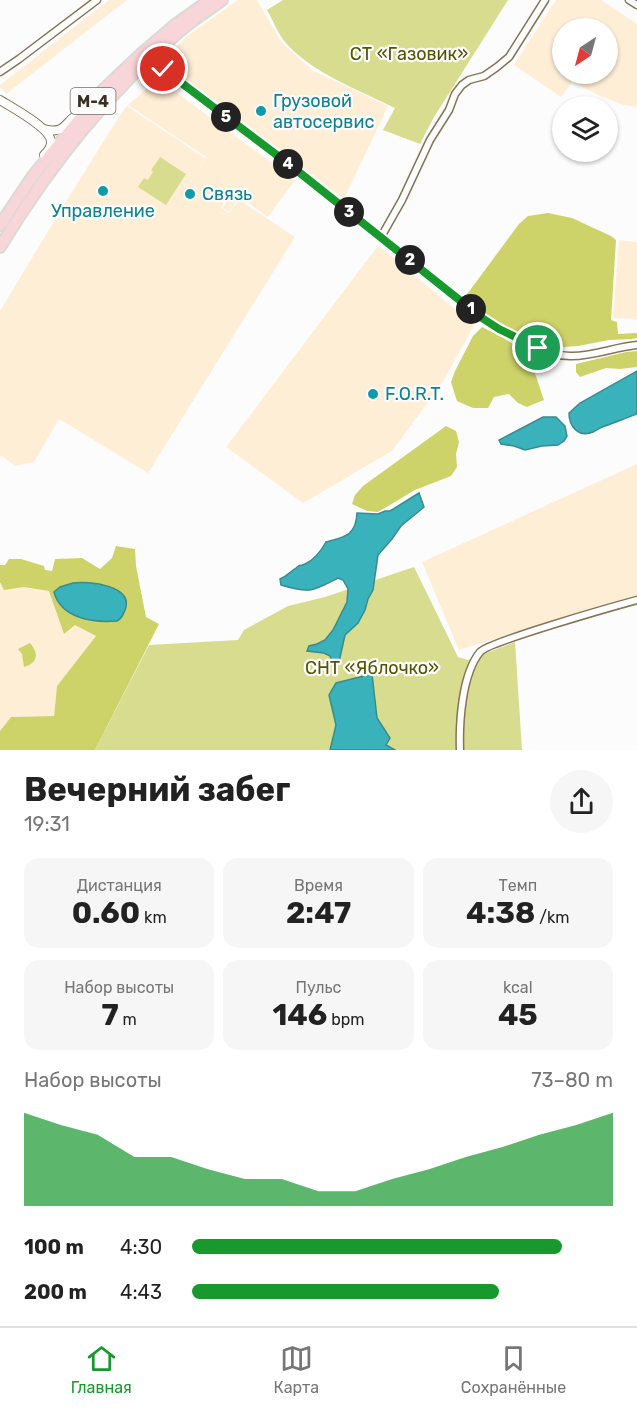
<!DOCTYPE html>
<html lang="ru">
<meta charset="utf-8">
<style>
:root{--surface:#fff;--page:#f6f6f6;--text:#222;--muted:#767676;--line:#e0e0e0;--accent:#18992e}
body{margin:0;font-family:Rubik,sans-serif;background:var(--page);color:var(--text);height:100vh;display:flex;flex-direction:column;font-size:22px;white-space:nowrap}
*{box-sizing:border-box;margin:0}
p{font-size:20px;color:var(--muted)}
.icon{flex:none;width:33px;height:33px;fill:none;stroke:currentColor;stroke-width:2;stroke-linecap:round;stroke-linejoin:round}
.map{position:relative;height:750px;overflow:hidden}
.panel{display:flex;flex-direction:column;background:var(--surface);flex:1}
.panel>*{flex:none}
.needle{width:39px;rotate:216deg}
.controls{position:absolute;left:552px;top:18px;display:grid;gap:12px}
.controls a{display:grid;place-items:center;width:66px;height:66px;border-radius:50%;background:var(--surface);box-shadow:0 2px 4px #0004;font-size:30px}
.pin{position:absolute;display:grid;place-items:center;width:51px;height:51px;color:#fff;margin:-26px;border:3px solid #fff;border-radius:50%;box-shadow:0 2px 6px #0007}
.km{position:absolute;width:30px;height:30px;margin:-15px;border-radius:50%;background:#222;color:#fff;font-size:16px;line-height:30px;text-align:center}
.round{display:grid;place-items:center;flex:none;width:63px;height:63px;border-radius:32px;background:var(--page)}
.head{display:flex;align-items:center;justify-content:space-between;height:102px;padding:0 24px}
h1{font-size:33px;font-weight:700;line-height:45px}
.figures{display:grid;grid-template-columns:repeat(3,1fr);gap:9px;height:102px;padding:6px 24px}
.figures div{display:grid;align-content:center;border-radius:15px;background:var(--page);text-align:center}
.figures b{font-size:30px;font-weight:700}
.figures small{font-size:16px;font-weight:400}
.figures p{font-size:16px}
.chart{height:168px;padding:12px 24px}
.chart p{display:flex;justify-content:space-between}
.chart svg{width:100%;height:108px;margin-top:6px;fill:var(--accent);opacity:.7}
ul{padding:0 24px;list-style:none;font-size:20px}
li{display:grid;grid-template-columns:96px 72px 1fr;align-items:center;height:45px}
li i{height:15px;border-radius:8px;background:var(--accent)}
.tabs{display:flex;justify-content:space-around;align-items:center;height:84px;border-top:2px solid var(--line);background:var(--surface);font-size:16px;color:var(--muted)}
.tabs a{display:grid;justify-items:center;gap:3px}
.tabs .on{color:var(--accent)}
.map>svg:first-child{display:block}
.built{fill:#feeed6;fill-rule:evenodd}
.green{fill:#d7dc8e}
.forest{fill:#ced369}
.water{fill:#3ab2bb;stroke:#398b8d;stroke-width:1.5}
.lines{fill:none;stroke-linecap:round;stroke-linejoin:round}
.minor-casing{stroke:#877356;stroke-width:9}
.tertiary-casing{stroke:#877356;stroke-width:10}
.primary-casing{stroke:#dbdad7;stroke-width:14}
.minor{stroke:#fff;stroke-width:6}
.tertiary{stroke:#fff;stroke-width:8}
.primary{stroke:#f8d5d8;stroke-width:10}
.route-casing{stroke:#fff;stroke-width:12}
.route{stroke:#18992e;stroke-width:8}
.culture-dot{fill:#0f9aa8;stroke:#fcfcfc;stroke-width:2}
.labels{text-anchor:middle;stroke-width:4.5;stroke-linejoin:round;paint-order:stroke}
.shield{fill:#fcfcfc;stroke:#736d64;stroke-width:1.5}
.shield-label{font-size:16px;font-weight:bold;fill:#383023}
.park-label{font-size:18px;fill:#535500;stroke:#fcfcfc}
.culture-label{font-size:18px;fill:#0d838f;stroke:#fcfcfc;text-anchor:start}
</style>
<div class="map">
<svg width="637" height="750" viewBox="0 0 637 750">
<rect width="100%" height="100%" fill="#fcfcfc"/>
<!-- built -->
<path class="built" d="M109,0H127L6,94L0,87V85Z
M238,0H257L282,43L312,70L388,106L344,199L162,63L167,55L190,34Z
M556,0H601L637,24V107L624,105L598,95L572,82L561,97L514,65ZM562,28H608V74H562Z
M158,79L295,180L268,217L240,197L229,212L223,208L226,203L218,198L224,203L221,208L229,213L239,200L295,237L148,473L59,419L34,462L15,466L1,455L0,459V311L70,195L122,112L127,106L205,158L198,170L206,157L128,105Z
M619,240L637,242V319L613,318Z
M377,247H380L474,325L444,380L392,451L303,503L226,447Z
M637,464V595L459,650L422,562Z
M0,567L48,583L64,634L74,624L96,636L57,686L54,716L12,717L0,731Z"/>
<!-- green -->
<path class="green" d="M283,0H508L434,117L420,144L383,130L395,108C359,90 312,73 286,43C278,34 273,20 267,10Z
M160,157L186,174L166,205L138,187L144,178L148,180L153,172L151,170Z
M414,567L458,657L468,660L515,642L522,750H95L149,645L238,640L244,630L288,606L325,597Z"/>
<!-- forest -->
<path class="forest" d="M548,213L572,218L611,236L616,240L611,320L617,322L618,334L637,333V338L632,339L609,340L578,346L551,348L538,344L491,320L465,297L519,224L528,216Z
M482,327C499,336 518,343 528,360C536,371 539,387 544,400L527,407L518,403L509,394L494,397L488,408H473L457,401L451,382L455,371L473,336Z
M637,351V367L620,369L606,368L580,377L576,372V364L626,352Z
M446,426L456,431L459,442L456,454L457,467L451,476L415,490L378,512L367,511L352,504L355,495L363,486Z
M116,546L135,549L136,566L146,617L159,624L95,750H0V731L11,717L54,716L57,686L96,636L75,625L64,634L49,591L24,587L4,590L0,582V565H5L9,559H21L44,566L45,570L52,571L55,559L82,558L100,569L112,558Z
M30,643C39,653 38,663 24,667L22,654L18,649Z"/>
<!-- water -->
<path class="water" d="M637,371V414C626,418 616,422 605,426C601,427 597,430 593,432C578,438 569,426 569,413L580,403Z
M543,417H556L565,426L567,436L564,441L558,445L542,446L525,450L514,446L501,444L499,440Z
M419,493L424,507L401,526L392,539L378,555L373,590L368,599L365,610L358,623L345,635L339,662L332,661L330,656L324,653L307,651L309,646L317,644L325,640L333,630L347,602L348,589L343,580L338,578C313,591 310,594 281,585L280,579C287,576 290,572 296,568C303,562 297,568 305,564C314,560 321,551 326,542C344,537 356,536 357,513L378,514L385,511H390Z
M73,583C88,581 135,585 125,610C123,615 122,618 117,621C92,623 61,618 54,592L60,587Z
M372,674L377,718L390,738L386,745L395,750H330L336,725L329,695L336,683Z"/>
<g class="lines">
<!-- minor casing -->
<g class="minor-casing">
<path id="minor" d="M629,0L637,5
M159,51V60L163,69L290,165L482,318C507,334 542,357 572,356C594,356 615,347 637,345
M0,72L19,59L97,0
M381,237L402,200L430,140L449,110L455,94L462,85L469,80L484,76L497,67L509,57L545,0
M460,750C459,722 462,674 480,652C488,642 615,606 637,600"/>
</g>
<!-- tertiary casing -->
<g class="tertiary-casing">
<path id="tertiary" d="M0,100C11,107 53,129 51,143C51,147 47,152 44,155
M44,129C68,136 65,117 82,113"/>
</g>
<!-- primary casing -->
<g class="primary-casing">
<path id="primary" d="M0,225L33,176L103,90L141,54L175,25L210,0
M0,247C49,166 109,91 181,30C194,19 209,10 222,0"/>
</g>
<!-- minor -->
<use href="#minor" class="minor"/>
<!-- tertiary -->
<use href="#tertiary" class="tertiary"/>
<!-- primary -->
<use href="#primary" class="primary"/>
</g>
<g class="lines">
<!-- route casing -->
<g class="route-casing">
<path id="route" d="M163,69L290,165L482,318L499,329L538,348"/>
</g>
<!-- route -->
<use href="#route" class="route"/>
</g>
<!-- markers -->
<g class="culture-dot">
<circle cx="261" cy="111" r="6"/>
<circle cx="103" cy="191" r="6"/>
<circle cx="190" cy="194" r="6"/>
<circle cx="373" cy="394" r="6"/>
</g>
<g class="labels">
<!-- shield labels -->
<rect class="shield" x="70.5" y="88" width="45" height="26" rx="4.5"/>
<g class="shield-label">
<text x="93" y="107">М-4</text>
</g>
<!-- park labels -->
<g class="park-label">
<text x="409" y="60">СТ «Газовик»</text>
<text x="372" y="674">СНТ «Яблочко»</text>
</g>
<!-- culture labels -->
<g class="culture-label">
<text x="273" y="107">Грузовой<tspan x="273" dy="21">автосервис</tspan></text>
<text x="202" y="200">Связь</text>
<text x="103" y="217" text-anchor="middle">Управление</text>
<text x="385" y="400">F.O.R.T.</text>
</g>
</g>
</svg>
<div class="controls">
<a><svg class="needle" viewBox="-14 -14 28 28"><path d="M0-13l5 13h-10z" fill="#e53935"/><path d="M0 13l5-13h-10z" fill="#767676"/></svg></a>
<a><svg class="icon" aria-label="layers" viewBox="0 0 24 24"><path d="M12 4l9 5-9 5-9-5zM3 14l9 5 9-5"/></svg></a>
</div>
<div class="pin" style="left:538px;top:348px;background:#1e9e55"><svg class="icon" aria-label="arrive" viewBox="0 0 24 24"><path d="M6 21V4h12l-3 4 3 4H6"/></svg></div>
<div class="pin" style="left:163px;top:69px;background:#d93025"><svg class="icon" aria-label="check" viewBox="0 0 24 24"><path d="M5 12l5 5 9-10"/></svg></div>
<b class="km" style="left:471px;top:309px">1</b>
<b class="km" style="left:410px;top:260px">2</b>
<b class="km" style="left:349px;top:212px">3</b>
<b class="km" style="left:288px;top:164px">4</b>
<b class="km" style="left:226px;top:117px">5</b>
</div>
<section class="panel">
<div class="head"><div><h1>Вечерний забег</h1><p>19:31</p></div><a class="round"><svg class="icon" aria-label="share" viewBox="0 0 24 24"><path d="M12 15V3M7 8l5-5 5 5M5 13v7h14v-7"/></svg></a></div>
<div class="figures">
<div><p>Дистанция</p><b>0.60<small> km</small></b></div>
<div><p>Время</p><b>2:47</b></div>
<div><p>Темп</p><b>4:38<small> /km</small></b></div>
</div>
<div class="figures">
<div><p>Набор высоты</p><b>7<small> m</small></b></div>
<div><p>Пульс</p><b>146<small> bpm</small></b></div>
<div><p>kcal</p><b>45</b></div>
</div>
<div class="chart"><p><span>Набор высоты</span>73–80 m</p>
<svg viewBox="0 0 160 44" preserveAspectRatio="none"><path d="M0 44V6L10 11L20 15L30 24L40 24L50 29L60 33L70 33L80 38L90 38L100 33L110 29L120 24L130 20L140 15L150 11L160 6V44z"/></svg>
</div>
<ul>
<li><b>100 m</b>4:30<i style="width:88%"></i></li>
<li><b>200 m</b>4:43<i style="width:73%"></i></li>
</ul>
</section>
<nav class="tabs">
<a class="on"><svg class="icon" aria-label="home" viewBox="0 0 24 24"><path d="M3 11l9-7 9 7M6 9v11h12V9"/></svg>Главная</a>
<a><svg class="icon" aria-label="map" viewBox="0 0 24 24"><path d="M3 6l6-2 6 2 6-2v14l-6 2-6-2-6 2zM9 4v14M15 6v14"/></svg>Карта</a>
<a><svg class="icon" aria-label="saved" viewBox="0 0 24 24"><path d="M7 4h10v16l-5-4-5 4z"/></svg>Сохранённые</a>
</nav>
